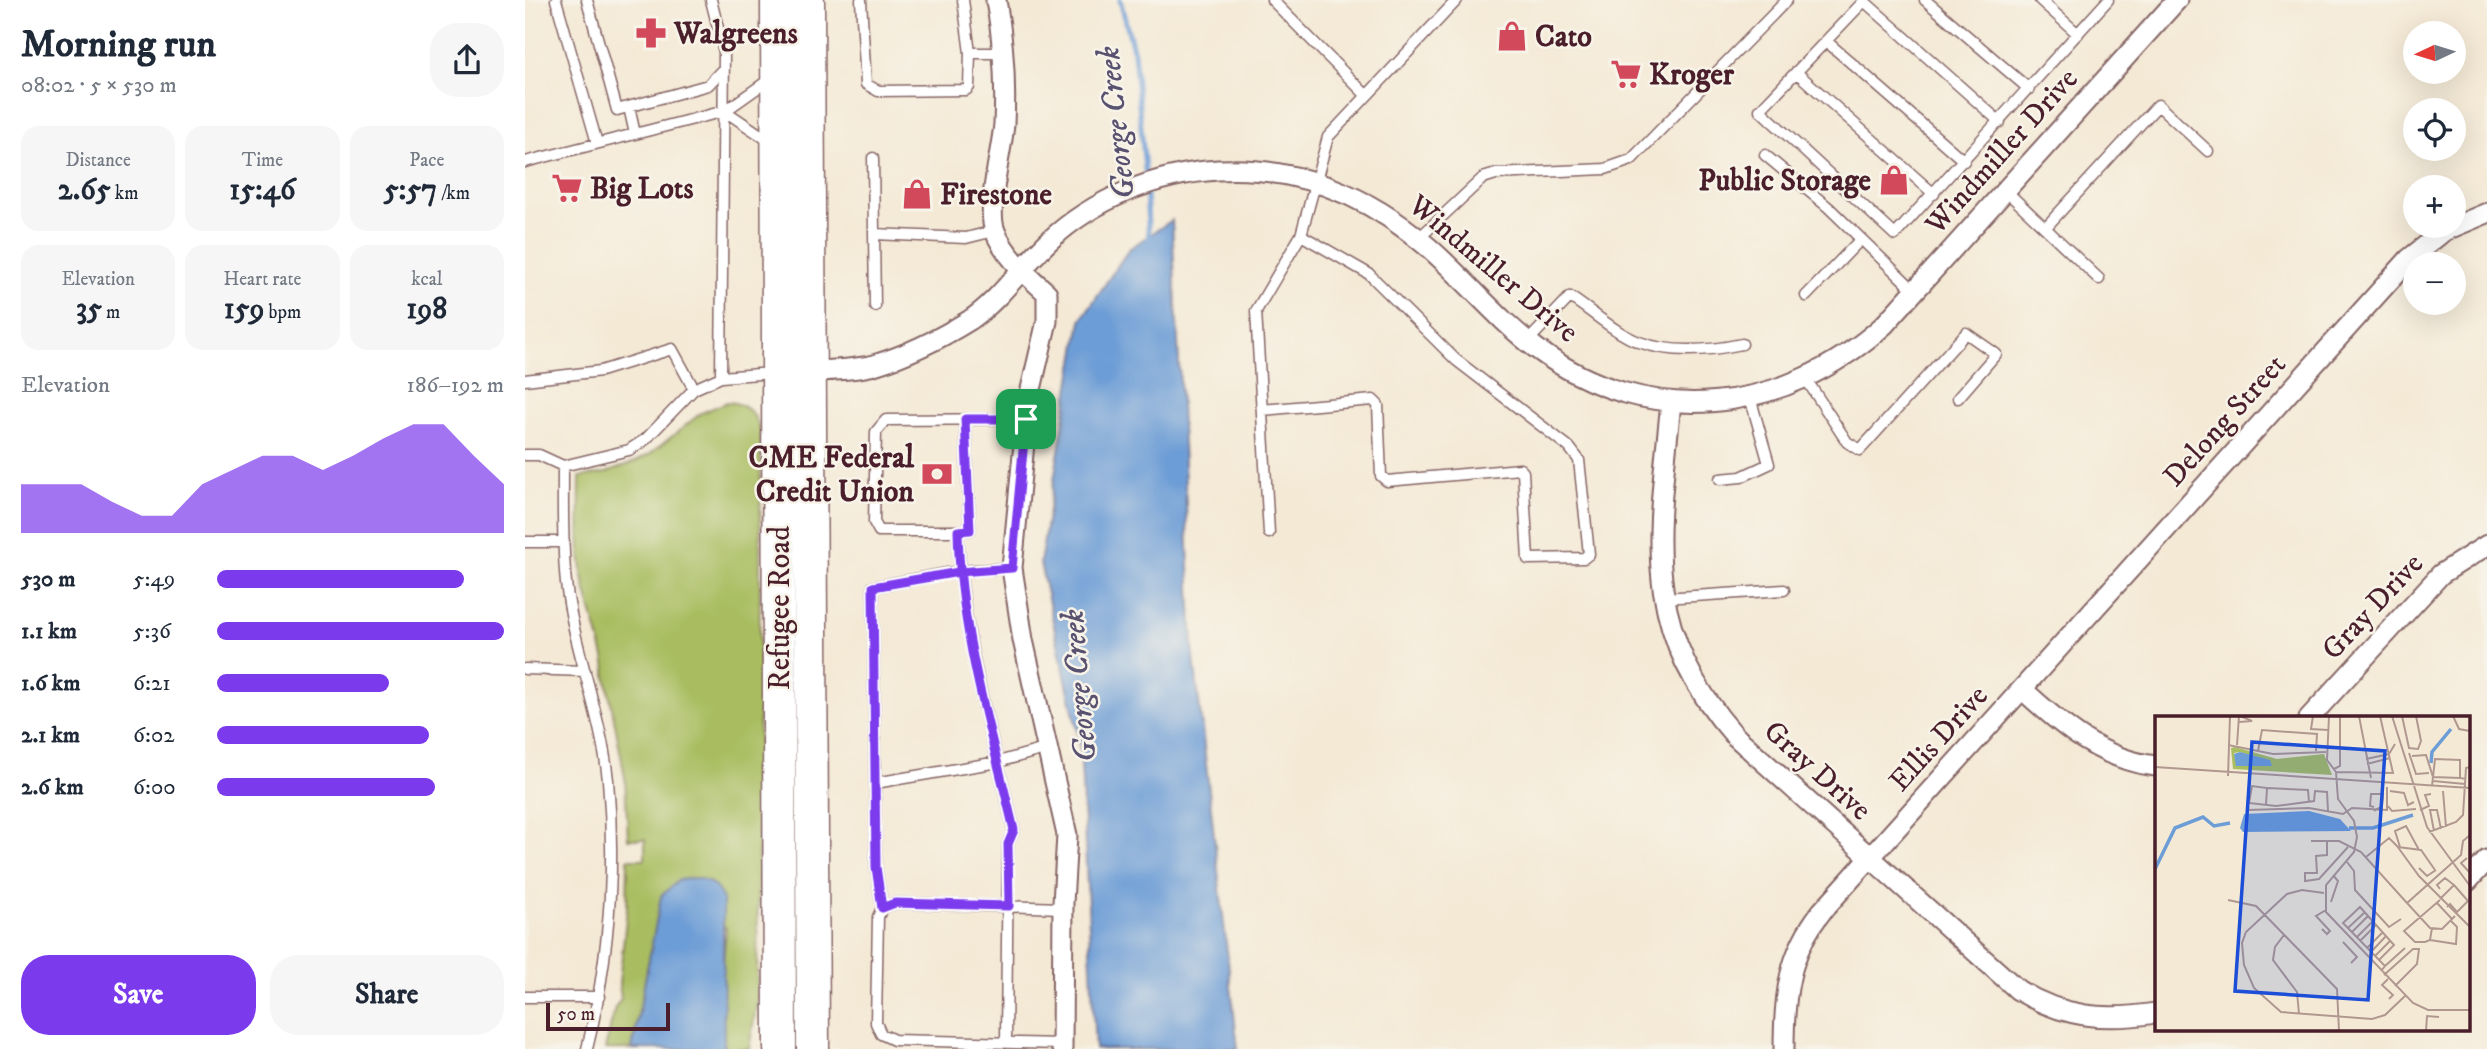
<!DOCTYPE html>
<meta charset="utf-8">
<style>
:root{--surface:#fff;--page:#f6f6f7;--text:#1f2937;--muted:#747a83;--accent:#7c3aed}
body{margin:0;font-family:"IM FELL DW Pica",serif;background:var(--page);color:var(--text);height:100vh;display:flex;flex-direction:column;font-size:26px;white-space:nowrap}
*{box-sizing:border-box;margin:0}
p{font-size:23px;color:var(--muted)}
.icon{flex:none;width:38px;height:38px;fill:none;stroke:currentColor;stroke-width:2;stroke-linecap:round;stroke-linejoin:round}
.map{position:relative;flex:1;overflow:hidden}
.details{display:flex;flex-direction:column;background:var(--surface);width:525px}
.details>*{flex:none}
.needle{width:46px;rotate:266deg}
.fabs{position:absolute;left:1878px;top:21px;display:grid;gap:14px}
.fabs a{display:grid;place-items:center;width:63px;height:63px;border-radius:50%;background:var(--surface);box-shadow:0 7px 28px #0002;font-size:35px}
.scale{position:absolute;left:21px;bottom:18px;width:124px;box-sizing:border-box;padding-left:7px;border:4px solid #4a1f2b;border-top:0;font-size:19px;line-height:24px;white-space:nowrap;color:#4a1f2b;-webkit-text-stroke:5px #f7f3e8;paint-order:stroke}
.pin{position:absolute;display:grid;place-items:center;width:60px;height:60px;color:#fff;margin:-30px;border-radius:14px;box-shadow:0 4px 10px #0006}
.round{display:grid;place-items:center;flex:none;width:74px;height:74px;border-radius:28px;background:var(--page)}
.head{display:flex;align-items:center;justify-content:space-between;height:119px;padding:0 21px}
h1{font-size:38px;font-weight:700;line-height:52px}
.stats{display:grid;grid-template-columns:repeat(3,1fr);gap:10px;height:119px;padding:7px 21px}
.stats div{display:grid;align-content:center;border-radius:18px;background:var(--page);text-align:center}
.stats b{font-size:30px;font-weight:700}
.stats small{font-size:19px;font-weight:400}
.stats p{font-size:19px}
.chart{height:196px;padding:14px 21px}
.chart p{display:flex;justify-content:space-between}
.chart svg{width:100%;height:126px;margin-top:7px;fill:var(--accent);opacity:.7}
.button{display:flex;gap:14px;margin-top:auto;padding:14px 21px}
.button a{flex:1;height:80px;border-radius:28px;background:var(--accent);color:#fff;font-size:28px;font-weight:700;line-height:80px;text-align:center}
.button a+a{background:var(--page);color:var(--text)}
ul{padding:0 21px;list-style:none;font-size:23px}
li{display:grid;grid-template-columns:112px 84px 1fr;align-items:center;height:52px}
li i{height:18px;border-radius:9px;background:var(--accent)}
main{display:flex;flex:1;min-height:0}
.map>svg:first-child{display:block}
.green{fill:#a9bd61;stroke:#7a6e46;stroke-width:2}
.water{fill:#6d9dd6;stroke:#5c5e80;stroke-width:2}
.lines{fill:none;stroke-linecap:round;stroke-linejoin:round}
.stream{stroke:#6d9dd6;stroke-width:5}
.lane-casing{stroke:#866666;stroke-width:13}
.street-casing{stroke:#866666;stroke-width:23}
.primary-casing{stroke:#866666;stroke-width:35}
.lane{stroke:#fff;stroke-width:10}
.street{stroke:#fff;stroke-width:19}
.primary{stroke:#fff;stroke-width:32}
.route-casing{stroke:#fff;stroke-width:14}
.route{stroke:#7c3aed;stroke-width:9}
.labels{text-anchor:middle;stroke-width:5;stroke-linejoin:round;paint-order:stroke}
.poi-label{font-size:30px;font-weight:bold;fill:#4a1f2b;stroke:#f7f3e8;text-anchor:start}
.street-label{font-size:30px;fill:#4a1f2b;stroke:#f7f3e8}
.water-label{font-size:32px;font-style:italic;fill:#58516f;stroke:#f7f3e8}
.inset-river{fill:none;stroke:#6d9dd6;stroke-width:3.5}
.inset-road{fill:none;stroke:#b09891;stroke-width:2}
.view{fill:#1d4ed8;fill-opacity:0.15;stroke:#1d4ed8;stroke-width:3.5}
.inset-edge{fill:none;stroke:#4a1f2b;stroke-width:3.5}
</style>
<main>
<section class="details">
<div class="head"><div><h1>Morning run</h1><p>08:02 · 5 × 530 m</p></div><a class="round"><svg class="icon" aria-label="share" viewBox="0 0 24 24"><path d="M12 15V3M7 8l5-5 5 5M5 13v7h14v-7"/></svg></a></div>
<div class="stats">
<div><p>Distance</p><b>2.65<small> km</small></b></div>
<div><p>Time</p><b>15:46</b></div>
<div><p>Pace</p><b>5:57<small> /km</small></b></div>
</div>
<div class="stats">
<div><p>Elevation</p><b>35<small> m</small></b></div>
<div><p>Heart rate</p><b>159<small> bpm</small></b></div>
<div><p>kcal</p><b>198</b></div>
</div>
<div class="chart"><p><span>Elevation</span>186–192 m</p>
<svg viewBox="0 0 160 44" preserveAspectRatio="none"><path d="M0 44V27L10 27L20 27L30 33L40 38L50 38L60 27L70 22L80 17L90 17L100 22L110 17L120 11L130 6L140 6L150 17L160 27V44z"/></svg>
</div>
<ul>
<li><b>530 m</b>5:49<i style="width:86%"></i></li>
<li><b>1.1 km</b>5:36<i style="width:100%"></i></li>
<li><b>1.6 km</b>6:21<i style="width:60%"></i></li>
<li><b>2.1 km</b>6:02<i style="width:74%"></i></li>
<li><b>2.6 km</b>6:00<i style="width:76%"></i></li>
</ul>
<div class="button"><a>Save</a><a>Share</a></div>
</section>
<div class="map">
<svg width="1962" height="1049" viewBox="0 0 1962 1049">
<rect width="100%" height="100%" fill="#f7f3e8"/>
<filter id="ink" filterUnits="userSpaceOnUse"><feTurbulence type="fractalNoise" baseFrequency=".0143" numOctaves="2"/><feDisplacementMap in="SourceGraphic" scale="14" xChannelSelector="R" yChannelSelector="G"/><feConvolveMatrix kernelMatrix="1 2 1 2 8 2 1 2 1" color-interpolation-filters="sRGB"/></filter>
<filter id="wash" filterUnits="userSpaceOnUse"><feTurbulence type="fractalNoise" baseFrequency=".00686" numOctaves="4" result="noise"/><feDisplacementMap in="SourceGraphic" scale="28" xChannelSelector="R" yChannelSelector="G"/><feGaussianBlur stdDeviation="1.57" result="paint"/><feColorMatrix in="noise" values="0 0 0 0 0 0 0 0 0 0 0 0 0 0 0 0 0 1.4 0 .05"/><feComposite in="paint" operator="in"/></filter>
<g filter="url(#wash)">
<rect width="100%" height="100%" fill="#f4e9d5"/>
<!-- green -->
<path class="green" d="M202,402C222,403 232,414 236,433L232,1002L224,1049H199L197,980L201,927L127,943L107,1049H80L90,1008L96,999L94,983L102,909L103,859H120V839H103L100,777L81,676C83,659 63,605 59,582C52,548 55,512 55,477L81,473L110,462L124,455L176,413Z"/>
<!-- water -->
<path class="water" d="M647,220L668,648L713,1049H570L555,743L515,563L556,320L604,249Z
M168,878C184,879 192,886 198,900L199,1049H107L136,896L154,880Z"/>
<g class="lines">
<!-- stream -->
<path class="stream" d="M595,0L609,53L621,180
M621,190L624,243"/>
</g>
</g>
<g filter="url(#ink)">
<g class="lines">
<!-- lane casing -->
<g class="lane-casing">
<path id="lane" d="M31,0L72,143
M62,0L92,110L183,85L199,68
M186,0L199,52L196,377
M336,0L341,84L353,91L441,90L444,87L445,53L438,0
M747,0L840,94
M1340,0L1235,110L1370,235L1583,0
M1400,0L1504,89
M1515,0L1553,34
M1339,1L1475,122
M1301,41L1439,161
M445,53H476
M1271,72L1409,194
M104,107L110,134
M200,111L246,142
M1240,155L1303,207L1390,291
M348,158L350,306
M0,162L200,111L245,79
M1480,190L1574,279
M1521,227L1633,105L1683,151
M349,234L441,238L469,231
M893,239L958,178L971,174L1080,169L1106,160L1262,0
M1281,296L1336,239
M1003,341L1045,297C1067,311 1090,333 1114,342C1147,354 1184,351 1217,344
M1281,379L1322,442L1335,450L1441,333L1471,354L1433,398
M0,380L76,371L147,349L169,389
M737,410L848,400L853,405L856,476L862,481L995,469L998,472L1003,559L1059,558L1064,554L1054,460L1044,447L931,360L844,274L776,235
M0,455H14L38,466L104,450L121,439L169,389L196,377L247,373
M38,466C38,505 37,544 41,583C49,650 76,713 83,780C91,872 84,960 62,1049
M1195,479L1216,477L1244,464L1225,397
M433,531L445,530L440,419
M744,533L731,311L776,235L803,137L932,0
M0,542H39
M1139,598L1259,590
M0,669L60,671
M350,783L473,762L523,748
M357,908L351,867L348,587L434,571L487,568
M0,997H74
M481,1041L483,844L489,830C466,732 436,632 433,531H354L349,522L351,432L361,420L501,419
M537,1044L369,1040L356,1034L351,1023L353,917L357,908L370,903L538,908"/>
</g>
<!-- street casing -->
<g class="street-casing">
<path id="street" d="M471,0C478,39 481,84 479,124C477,150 461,208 470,231C479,255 504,277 522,293V321L503,402L487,568L498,640L542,835L538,903L537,1049
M275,372C298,370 326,371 349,365C382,355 416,338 445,320C475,300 497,266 524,241C569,199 631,174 693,170C772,166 843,195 903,247C940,279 972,319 1012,349C1122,431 1259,415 1359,325L1652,0
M1146,402C1133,535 1113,626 1210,736L1493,990C1539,1018 1579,1021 1631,1013
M1497,689C1536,725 1576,760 1631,766
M1784,718L1916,574L1962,545
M1943,881L1962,860
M1259,1049C1259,996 1263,954 1297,911L1884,259L1919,231L1962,213"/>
</g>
<!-- primary casing -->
<g class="primary-casing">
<path id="primary" d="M252,0L255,1049
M283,0L288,1049"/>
</g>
<!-- lane -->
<use href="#lane" class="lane"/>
<!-- street -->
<use href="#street" class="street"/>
<!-- primary -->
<use href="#primary" class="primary"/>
</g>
</g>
<g class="lines" filter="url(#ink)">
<!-- route casing -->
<g class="route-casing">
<path id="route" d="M501,419L487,568L434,572L348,587L351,867L357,908L370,903L484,906L483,844L489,830C466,732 435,632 433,531L445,530L440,419H501"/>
</g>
<!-- route -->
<use href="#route" class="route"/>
</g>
<!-- icons -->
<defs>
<g id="pharmacy-bare" transform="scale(2.415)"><path d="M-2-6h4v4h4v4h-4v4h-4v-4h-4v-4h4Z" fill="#d1495b" stroke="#f7f3e8" stroke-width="2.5" paint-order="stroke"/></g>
<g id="shop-bare" transform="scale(2.415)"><path d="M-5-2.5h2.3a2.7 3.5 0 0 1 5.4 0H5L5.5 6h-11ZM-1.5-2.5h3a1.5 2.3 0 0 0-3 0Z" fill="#d1495b" stroke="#f7f3e8" stroke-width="2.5" paint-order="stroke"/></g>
<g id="supermarket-bare" transform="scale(2.415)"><path d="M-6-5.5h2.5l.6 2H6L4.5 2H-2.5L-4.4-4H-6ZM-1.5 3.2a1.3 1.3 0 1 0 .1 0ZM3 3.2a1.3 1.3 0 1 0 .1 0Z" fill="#d1495b" stroke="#f7f3e8" stroke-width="2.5" paint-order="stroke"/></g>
<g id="bank-bare" transform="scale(2.415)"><path d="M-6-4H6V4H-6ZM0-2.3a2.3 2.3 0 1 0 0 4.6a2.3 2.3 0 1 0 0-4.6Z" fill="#d1495b" stroke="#f7f3e8" stroke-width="2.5" paint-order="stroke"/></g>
</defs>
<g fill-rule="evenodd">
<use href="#pharmacy-bare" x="126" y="33"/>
<use href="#shop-bare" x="987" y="36"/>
<use href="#supermarket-bare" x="1101" y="74"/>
<use href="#shop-bare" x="1369" y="180"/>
<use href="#supermarket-bare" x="42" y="188"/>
<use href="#shop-bare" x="392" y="194"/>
<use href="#bank-bare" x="412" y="474"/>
</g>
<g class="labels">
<!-- poi labels -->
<g class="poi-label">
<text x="149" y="43">Walgreens</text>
<text x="1010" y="46">Cato</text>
<text x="1124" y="84">Kroger</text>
<text x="1346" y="190" text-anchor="end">Public Storage</text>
<text x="65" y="198">Big Lots</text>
<text x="415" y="204">Firestone</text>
<text x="389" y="467" text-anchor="end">CME Federal<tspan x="389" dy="34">Credit Union</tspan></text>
</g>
<!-- street labels -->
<g class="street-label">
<text transform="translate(1476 151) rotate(-48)" y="10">Windmiller Drive</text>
<text transform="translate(969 268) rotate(40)" y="10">Windmiller Drive</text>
<text transform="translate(1699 420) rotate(-48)" y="10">Delong Street</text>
<text transform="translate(1847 606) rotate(-47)" y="10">Gray Drive</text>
<text transform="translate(254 608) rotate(-90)" y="10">Refugee Road</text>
<text transform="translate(1413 738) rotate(-48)" y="10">Ellis Drive</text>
<text transform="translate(1293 770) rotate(42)" y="10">Gray Drive</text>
</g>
<!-- water labels -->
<g class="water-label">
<text transform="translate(590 123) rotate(-96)" y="11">George Creek</text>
<text transform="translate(553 686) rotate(-95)" y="11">George Creek</text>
</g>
</g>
<!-- overview -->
<g transform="translate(1630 716)">
<rect width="315" height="315" fill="#f4e9d5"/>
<path d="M80,31L122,43L169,38L177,59L78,53L76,32ZM85,36L94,39L117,50H82L79,37Z" fill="#a9bd61" fill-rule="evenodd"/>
<path d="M85,36L115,44L117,50H81L79,38ZM154,95L185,103L196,115L88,116L85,112L89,98Z" fill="#6d9dd6"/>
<path class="inset-river" d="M276,47L277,36L296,13M194,112H218L258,99M0,153L20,112L48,101L59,110L75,107"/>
<path class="inset-road" d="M158,0L156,13L173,14M174,0L172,44L181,56L183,83L199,105L202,121L199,136L171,169V196L258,287L273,294H315M204,0L216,62M237,0L272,111L315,170M247,0L254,32L263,33L266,25L261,0M298,0L304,13L315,15M84,6L97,5L85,0M73,29L118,38L171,36M82,29L84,0M103,35L107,14L162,18L161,35M254,37L261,58L274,57M257,40L271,39L278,61L306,62M211,43L234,38L240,28M212,48L235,42M0,51L315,72M179,53L185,50V0M181,56L238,57L225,0M73,60L75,0M278,65L310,68M277,70L280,43L305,44V62L311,63M112,72L153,74L154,86M235,75L249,77L253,89L259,86M288,75L291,111M94,87L121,90L159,85L160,75L172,76L173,95M94,87L97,70L112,72L111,89M233,90L237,95L261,93M92,94L154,92L188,98L197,92L232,94V71M265,94L274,90L270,79L276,78M219,95L227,90L228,78H216L215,90L219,91M279,115L275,94H282L286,113M274,116L301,106L308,99L311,52L315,51M156,125H184L206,136L252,187L306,139L308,125L315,119M172,125V139L161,140L162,157H150V165L164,163L193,131M242,130L264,160L315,211M245,131L240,115L251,110L264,134M211,141L234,122L243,131L266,134L280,154M312,142L306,147L315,157M192,146L199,155L200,174L234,211L246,203M264,152L272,160L281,154M169,177L147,174L132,178L91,216L87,227L89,249L99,272L126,296L217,303L230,299L250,280M285,183L299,169L290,162L282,169L285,173M73,184L101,190L182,273L184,315M176,186L183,165L178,159M252,187L275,212L287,213L300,200M282,187L297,203M292,191L295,188L302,196L313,185L299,169M193,212L210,196M277,212L275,224L270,226H260L249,215L285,184M167,213L172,218L175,215L161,200L171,194M197,216L213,200M129,219L120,231L118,244L142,276L144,298M202,221L218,205M275,224L301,228L302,211L295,204M205,225L221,209M188,226L202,241L196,247M212,232L228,216M216,236L231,220M220,240L235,225M224,244L239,229L205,191L188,207L230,250L226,255M230,250L250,232M229,259L258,233H264L262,248L240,270M233,263L227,269L238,279L234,283M271,315L272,300L284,301"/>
<path class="view" d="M97,26L230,35L213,284L80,275Z"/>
<rect width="315" height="315" class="inset-edge"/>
</g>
</svg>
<div class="fabs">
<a><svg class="needle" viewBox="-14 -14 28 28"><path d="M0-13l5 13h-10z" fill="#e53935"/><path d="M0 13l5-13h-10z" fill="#747a83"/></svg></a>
<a><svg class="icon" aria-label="locate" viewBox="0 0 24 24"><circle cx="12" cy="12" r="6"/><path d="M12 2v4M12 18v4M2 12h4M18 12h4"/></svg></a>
<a>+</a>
<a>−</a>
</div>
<div class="scale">50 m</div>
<div class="pin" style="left:501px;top:419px;background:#1e9e55"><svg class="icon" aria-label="arrive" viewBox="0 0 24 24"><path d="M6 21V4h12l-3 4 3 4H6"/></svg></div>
</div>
</main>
